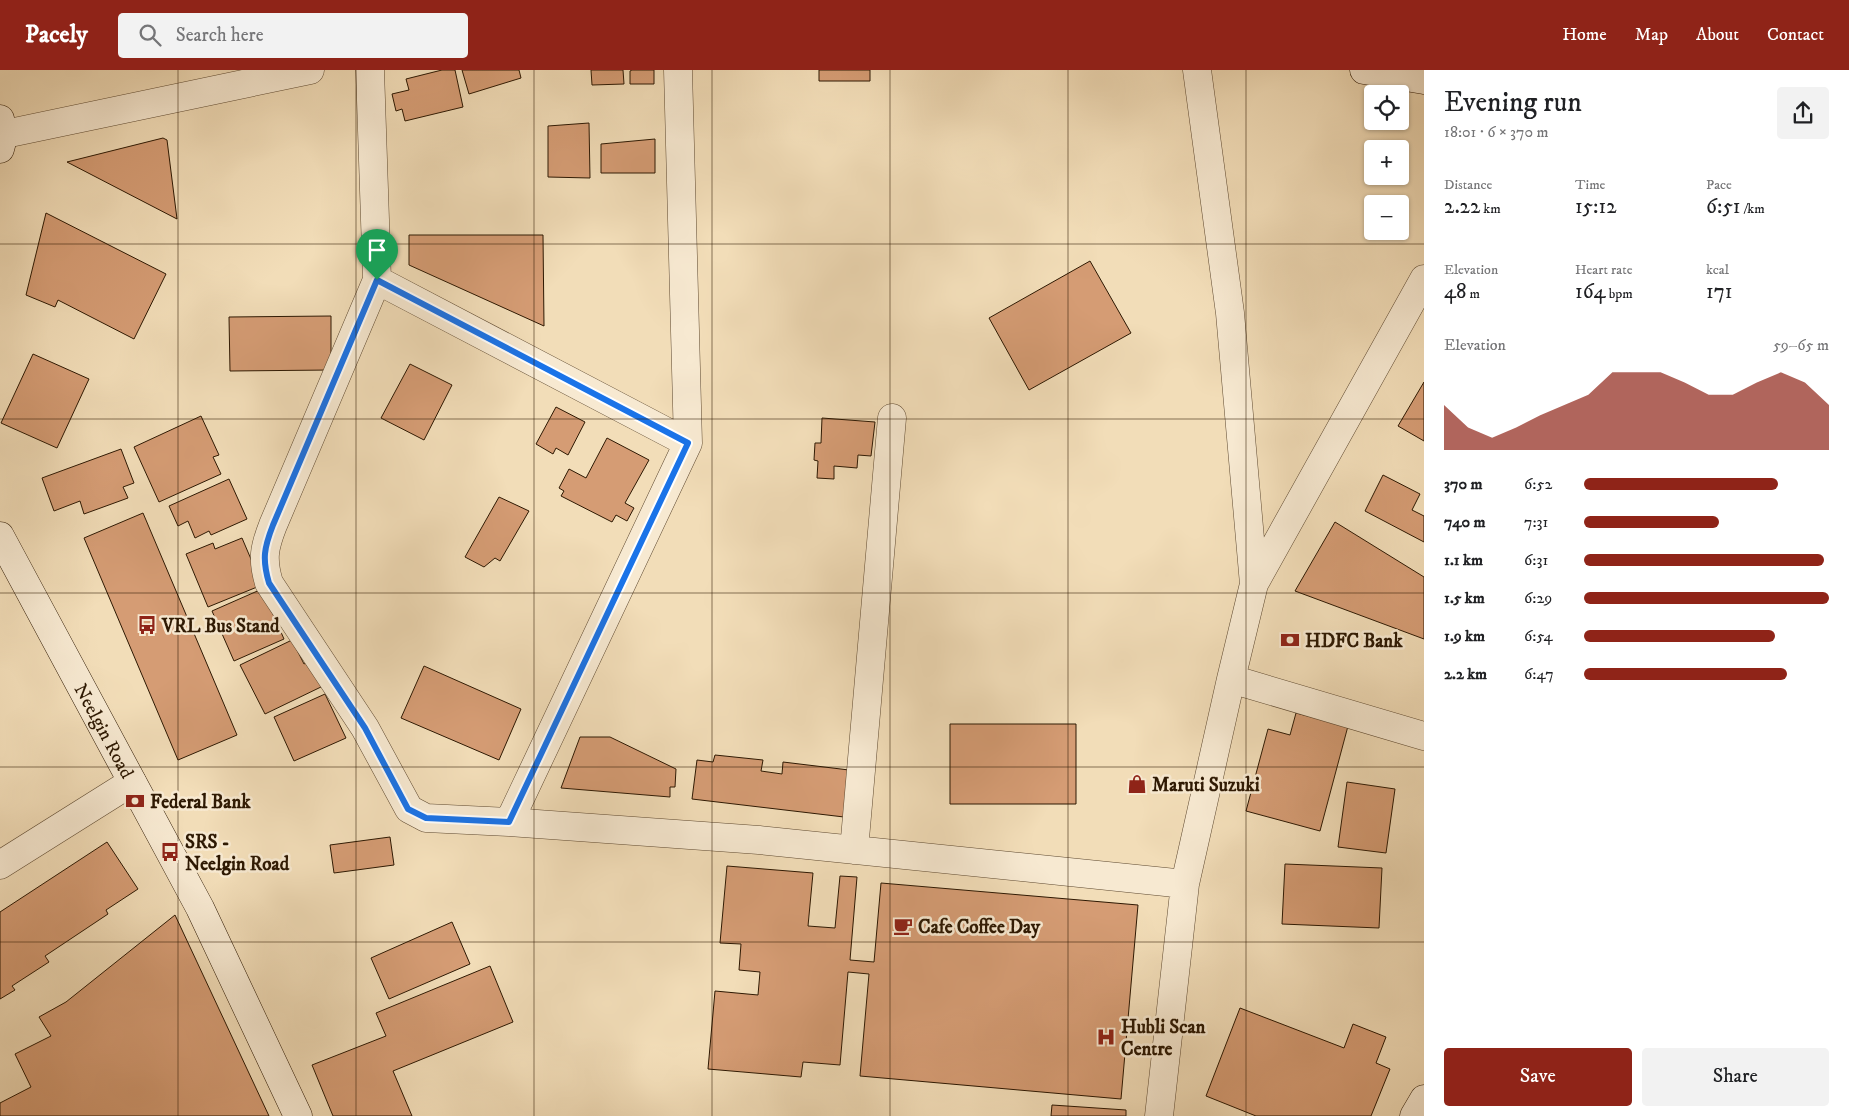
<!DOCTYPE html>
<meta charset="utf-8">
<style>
:root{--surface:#fff;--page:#f2f2f2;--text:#202124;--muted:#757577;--accent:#8f2418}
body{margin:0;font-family:"IM FELL DW Pica",serif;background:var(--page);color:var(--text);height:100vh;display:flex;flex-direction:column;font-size:19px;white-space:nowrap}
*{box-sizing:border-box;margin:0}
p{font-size:16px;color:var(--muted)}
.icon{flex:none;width:28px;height:28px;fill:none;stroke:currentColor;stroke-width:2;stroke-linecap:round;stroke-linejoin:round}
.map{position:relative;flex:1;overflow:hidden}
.sheet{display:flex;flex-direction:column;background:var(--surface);width:425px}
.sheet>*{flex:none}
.fabs{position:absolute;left:1364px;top:15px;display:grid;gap:10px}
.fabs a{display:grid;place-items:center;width:45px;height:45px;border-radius:5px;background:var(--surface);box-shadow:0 1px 4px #0004;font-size:25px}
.pin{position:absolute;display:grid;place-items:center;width:42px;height:42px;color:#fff;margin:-51px -21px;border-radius:50% 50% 50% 0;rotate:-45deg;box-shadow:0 0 5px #0007}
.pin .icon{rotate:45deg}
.round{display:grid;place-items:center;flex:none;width:52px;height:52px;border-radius:5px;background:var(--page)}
.summary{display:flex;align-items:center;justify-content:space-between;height:85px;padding:0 20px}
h1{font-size:28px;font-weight:600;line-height:38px}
.metrics{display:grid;grid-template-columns:repeat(3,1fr);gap:8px;height:85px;padding:5px 20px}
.metrics div{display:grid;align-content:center}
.metrics b{font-size:21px;font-weight:600}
.metrics small{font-size:14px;font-weight:400}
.metrics p{font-size:14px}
.chart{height:140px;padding:10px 20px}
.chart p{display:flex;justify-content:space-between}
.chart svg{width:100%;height:90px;margin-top:5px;fill:var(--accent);opacity:.7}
.primary-button{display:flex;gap:10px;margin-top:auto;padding:10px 20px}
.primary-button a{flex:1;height:58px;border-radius:5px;background:var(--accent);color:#fff;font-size:20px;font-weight:600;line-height:58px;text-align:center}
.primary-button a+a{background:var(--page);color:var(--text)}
ul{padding:0 20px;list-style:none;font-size:16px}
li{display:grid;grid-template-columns:80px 60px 1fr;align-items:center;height:38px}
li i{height:12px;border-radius:6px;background:var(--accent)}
header{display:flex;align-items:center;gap:30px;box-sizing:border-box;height:70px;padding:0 25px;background:var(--accent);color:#fff}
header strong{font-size:24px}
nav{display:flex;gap:28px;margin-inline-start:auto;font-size:18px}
.search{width:350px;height:45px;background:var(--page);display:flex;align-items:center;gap:12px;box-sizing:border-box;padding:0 18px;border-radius:5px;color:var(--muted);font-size:19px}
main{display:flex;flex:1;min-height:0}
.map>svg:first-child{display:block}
.building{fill:#d59c74;stroke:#2d1802}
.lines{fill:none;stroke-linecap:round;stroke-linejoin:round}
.street-casing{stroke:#5e4930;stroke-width:29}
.secondary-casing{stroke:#2d1802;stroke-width:29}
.street{stroke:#f7e9d1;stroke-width:28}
.secondary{stroke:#f7e9d1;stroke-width:28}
.route-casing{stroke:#fff;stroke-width:10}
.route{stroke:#1a73e8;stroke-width:6}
.grid{fill:none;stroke:#2d1802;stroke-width:1;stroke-opacity:0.55}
.labels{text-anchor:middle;stroke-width:5;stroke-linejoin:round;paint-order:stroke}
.poi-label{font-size:19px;font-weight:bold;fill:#2d1802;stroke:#f7e9d1;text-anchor:start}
.street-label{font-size:19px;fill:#2d1802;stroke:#f7e9d1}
</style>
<header>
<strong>Pacely</strong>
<div class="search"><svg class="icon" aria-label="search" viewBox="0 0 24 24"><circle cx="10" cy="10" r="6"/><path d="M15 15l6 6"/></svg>Search here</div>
<nav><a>Home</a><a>Map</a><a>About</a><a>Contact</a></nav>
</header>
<main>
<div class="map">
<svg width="1424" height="1046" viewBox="0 0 1424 1046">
<rect width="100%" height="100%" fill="#f2ddb8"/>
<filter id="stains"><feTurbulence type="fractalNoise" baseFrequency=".004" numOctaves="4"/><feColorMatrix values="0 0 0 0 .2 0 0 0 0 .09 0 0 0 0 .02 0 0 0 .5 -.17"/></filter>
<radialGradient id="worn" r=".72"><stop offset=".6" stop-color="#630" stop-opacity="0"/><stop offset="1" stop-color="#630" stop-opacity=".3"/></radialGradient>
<!-- building -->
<path class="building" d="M442,0H455L463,37L405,51L402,39L396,41L392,24L409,20L406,9Z
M462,0H519L521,8L469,24Z
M591,0H623L624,14L592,15Z
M632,0H654V14H630V1Z
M819,0H870V11H819Z
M589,53L590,108L548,107V56Z
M163,68L167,70L177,149L67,92Z
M655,69V103H601V74Z
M46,143L166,204L134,269L58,230L55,237L26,225Z
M409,165H543L544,256L409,195Z
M1090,191L1131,263L1029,320L989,248Z
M331,246V300L230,301L229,247Z
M33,284L89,309L57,378L1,353Z
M410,294L452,315L424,370L381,348Z
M1424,312V371L1398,356Z
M556,337L585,352L568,385L556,378L553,384L536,374Z
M201,346L219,385L213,387L221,404L159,432L134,377Z
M822,348L875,352L871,386L858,385L857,398L834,396V409L817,408L818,391L814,390L815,373H821Z
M607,368L649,390L625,433L634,438L627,451L616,445L612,452L561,426L564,421L559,418L569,399L586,408Z
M121,379L134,413L123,417L128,428L84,444L80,431L54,441L42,408Z
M1383,405L1420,424L1412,440L1424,446V472L1365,441Z
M229,409L247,449L211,465L209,461L195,468L188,451L178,456L169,436Z
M499,427L529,441L500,491L495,488L484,497L465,487Z
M143,443L237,665L178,690L84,468Z
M1335,452L1424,507V569L1295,521Z
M242,468L262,515L208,537L186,484L213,473L215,479Z
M262,519L284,569L234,591L212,541Z
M292,570L304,594L311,590L323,616L265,644L240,595Z
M424,596L521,639L499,690L401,648Z
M325,624L346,668L294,691L274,647Z
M1296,643L1348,656L1320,761L1246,741L1268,659L1290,665Z
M950,654H1076V734H950Z
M580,667H610L676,699L675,717H670V727L561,718Z
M715,685L763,690L761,701L782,704L783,692L849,700L844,747L692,729L697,690L713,692Z
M1347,712L1395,719L1386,783L1338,777Z
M390,767L394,795L334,803L330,775Z
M107,772L138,819L106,840L108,844L45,886L49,892L12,916L15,920L0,929V842Z
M1285,794L1382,798L1379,858L1282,854Z
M727,796L813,803L808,856L835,858L840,806L857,807L850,890L874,892L881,813L1138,835L1121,1029L860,1006L869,904L848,902L840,995L803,992L801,1007L708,999L715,921L758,925L760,902L739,900L741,874L720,873Z
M175,845L269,1046H0V1033L31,1017L15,984L51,966L39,947L66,932Z
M452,852L470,894L389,929L371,888Z
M490,896L513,952L393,1001L412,1046H333L312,995L386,966L376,943Z
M1240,938L1344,978L1353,954L1386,967L1376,993L1390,999L1371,1046H1256L1206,1026Z
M1052,1035L1126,1040V1046H1051Z"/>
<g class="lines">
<!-- street casing -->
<g class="street-casing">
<path id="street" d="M370,0L377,210L273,455C264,478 262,489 269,513L365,658L409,739L426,748L509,752L759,770L1185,814
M1197,0L1230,243L1254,514
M0,65L310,0
M377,210L688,373
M1231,609L1424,666
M509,752L688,373L678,0
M854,780L892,348
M0,795L132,712
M1159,1046L1185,814L1231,609L1254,514L1424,209"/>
</g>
<!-- secondary casing -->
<g class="secondary-casing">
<g id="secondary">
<path d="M1364,0L1424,10"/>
<path d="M0,49L4,64L0,79"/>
<path id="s1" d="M0,466L200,838L298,1046"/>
<path d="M1414,1046L1424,1029"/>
</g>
</g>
<!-- street -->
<use href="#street" class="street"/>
<!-- secondary -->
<use href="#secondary" class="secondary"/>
</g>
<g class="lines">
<!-- route casing -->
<g class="route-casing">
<path id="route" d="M377,210L688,373L509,752L426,748L408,739L365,658L269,513C262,489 264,478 273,455Z"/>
</g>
<!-- route -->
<use href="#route" class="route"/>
</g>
<!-- grid -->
<path class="grid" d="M178,0V1046M356,0V1046M534,0V1046M712,0V1046M890,0V1046M1068,0V1046M1246,0V1046M0,174H1424M0,349H1424M0,523H1424M0,697H1424M0,872H1424"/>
<!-- icons -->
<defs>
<g id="bus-bare" transform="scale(1.5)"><path d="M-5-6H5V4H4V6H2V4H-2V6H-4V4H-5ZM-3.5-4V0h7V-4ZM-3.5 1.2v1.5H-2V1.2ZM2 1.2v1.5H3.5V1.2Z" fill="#8f2418" stroke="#f7e9d1" stroke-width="2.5" paint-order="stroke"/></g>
<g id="bank-bare" transform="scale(1.5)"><path d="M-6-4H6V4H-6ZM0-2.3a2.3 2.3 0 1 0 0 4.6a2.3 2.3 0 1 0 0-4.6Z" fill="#8f2418" stroke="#f7e9d1" stroke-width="2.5" paint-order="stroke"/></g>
<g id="shop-bare" transform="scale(1.5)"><path d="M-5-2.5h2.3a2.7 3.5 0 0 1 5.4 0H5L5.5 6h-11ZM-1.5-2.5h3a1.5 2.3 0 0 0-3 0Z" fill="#8f2418" stroke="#f7e9d1" stroke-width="2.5" paint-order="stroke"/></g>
<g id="cafe-bare" transform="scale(1.5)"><path d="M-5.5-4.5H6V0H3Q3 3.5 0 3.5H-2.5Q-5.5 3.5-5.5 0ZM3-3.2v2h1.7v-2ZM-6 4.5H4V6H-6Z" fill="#8f2418" stroke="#f7e9d1" stroke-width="2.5" paint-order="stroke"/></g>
<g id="hospital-bare" transform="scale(1.5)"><path d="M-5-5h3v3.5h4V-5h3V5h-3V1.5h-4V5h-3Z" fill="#8f2418" stroke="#f7e9d1" stroke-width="2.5" paint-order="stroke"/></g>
</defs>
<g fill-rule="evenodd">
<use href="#bus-bare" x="147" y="555"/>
<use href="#bank-bare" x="1290" y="570"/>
<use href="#shop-bare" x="1137" y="714"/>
<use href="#bank-bare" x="135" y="731"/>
<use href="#bus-bare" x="170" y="782"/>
<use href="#cafe-bare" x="903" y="856"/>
<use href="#hospital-bare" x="1106" y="967"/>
</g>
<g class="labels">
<!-- poi labels -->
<g class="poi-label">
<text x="162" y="562">VRL Bus Stand</text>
<text x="1305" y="577">HDFC Bank</text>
<text x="1152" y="721">Maruti Suzuki</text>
<text x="150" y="738">Federal Bank</text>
<text x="185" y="778">SRS -<tspan x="185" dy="22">Neelgin Road</tspan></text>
<text x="918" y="863">Cafe Coffee Day</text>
<text x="1121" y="963">Hubli Scan<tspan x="1121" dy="22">Centre</tspan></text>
</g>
<!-- street labels -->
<g class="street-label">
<text dy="7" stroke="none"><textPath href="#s1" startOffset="221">Neelgin Road</textPath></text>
</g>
</g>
<rect width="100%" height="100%" filter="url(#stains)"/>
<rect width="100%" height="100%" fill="url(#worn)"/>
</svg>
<div class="fabs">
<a><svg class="icon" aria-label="locate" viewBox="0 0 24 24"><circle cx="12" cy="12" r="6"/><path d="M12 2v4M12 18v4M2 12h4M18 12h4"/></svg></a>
<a>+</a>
<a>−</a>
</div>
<div class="pin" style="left:377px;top:210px;background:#1e9e55"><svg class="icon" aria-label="arrive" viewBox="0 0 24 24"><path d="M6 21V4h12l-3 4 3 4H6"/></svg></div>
</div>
<section class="sheet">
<div class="summary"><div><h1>Evening run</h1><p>18:01 · 6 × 370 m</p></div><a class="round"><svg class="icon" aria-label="share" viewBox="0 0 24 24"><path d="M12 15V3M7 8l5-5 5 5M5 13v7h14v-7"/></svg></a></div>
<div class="metrics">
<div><p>Distance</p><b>2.22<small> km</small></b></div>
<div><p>Time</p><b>15:12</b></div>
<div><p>Pace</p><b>6:51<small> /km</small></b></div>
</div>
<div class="metrics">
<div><p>Elevation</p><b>48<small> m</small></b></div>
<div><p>Heart rate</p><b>164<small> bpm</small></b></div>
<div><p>kcal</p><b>171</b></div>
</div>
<div class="chart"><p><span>Elevation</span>59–65 m</p>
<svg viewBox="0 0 160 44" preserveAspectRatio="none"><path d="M0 44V22L10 33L20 38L30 33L40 27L50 22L60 17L70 6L80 6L90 6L100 11L110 17L120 17L130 11L140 6L150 11L160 22V44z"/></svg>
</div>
<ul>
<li><b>370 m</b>6:52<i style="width:79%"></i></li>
<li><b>740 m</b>7:31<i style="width:55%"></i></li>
<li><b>1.1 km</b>6:31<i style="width:98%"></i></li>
<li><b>1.5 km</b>6:29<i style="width:100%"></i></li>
<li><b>1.9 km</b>6:54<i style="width:78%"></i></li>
<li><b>2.2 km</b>6:47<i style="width:83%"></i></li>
</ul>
<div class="primary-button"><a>Save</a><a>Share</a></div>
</section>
</main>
